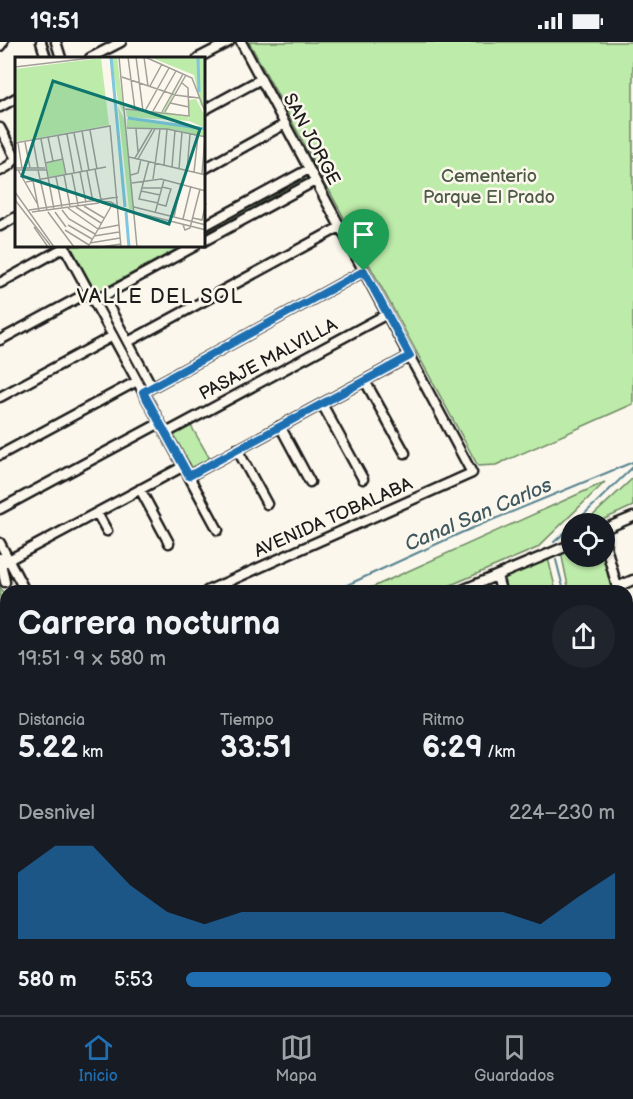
<!DOCTYPE html>
<html lang="es">
<meta charset="utf-8">
<style>
:root{--surface:#171b24;--page:#20242c;--text:#f1f3f6;--muted:#9ea1a6;--line:#363941;--accent:#1f6fb2}
body{margin:0;font-family:"Balsamiq Sans",sans-serif;background:var(--page);color:var(--text);height:100vh;display:flex;flex-direction:column;font-size:22px;white-space:nowrap}
*{box-sizing:border-box;margin:0}
p{font-size:20px;color:var(--muted)}
.icon{flex:none;width:33px;height:33px;fill:none;stroke:currentColor;stroke-width:2;stroke-linecap:round;stroke-linejoin:round}
.map{position:relative;flex:1;overflow:hidden}
.panel{position:absolute;left:0px;top:543px;width:633px;height:430px;display:flex;flex-direction:column;background:var(--surface);border-radius:18px 18px 0 0;box-shadow:0 2px 4px #0004}
.panel>*{flex:none}
.controls{position:absolute;left:561px;top:471px;display:grid;gap:12px}
.controls a{display:grid;place-items:center;width:54px;height:54px;border-radius:50%;background:var(--surface);box-shadow:0 2px 4px #0004;font-size:30px}
.pin{position:absolute;display:grid;place-items:center;width:51px;height:51px;color:#fff;margin:-62px -26px;border-radius:50% 50% 50% 0;rotate:-45deg;box-shadow:0 0 6px #0007}
.pin .icon{rotate:45deg}
.round{display:grid;place-items:center;flex:none;width:63px;height:63px;border-radius:32px;background:var(--page)}
.headline{display:flex;align-items:center;justify-content:space-between;height:102px;padding:0 18px}
h1{font-size:33px;font-weight:600;line-height:45px}
.figures{display:grid;grid-template-columns:repeat(3,1fr);gap:9px;height:102px;padding:6px 18px}
.figures div{display:grid;align-content:center}
.figures b{font-size:30px;font-weight:600}
.figures small{font-size:16px;font-weight:400}
.figures p{font-size:16px}
.chart{height:168px;padding:12px 18px}
.chart p{display:flex;justify-content:space-between}
.chart svg{width:100%;height:108px;margin-top:6px;fill:var(--accent);opacity:.7}
ul{padding:0 18px;list-style:none;font-size:20px}
li{display:grid;grid-template-columns:96px 72px 1fr;align-items:center;height:45px}
li i{height:15px;border-radius:8px;background:var(--accent)}
.status{display:flex;justify-content:space-between;align-items:center;height:42px;padding:0 30px;background:var(--surface);direction:ltr}
.status svg{height:16px;fill:currentColor}
.tabs{display:flex;justify-content:space-around;align-items:center;height:84px;border-top:2px solid var(--line);background:var(--surface);font-size:16px;color:var(--muted)}
.tabs a{display:grid;justify-items:center;gap:3px}
.tabs .active{color:var(--accent)}
.map>svg:first-child{display:block}
.built{fill:#f6e2d5}
.green{fill:#bdeba9;stroke:#6c8462;stroke-width:1.5}
.lines{fill:none;stroke-linecap:round;stroke-linejoin:round}
.stream{stroke:#578391;stroke-width:2}
.minor-casing{stroke:#1c1c1c;stroke-width:13}
.minor{stroke:#fbf7ec;stroke-width:8}
.route-casing{stroke:#fff;stroke-width:12}
.route{stroke:#1f6fb2;stroke-width:8}
.labels{text-anchor:middle;stroke-width:5;stroke-linejoin:round;paint-order:stroke}
.street-label{font-size:18px;fill:#1c1c1c;stroke:#fbf7ec}
.park-label{font-size:18px;fill:#4c5a46;stroke:#fbf7ec}
.neighbourhood-label{font-size:20px;letter-spacing:1.5px;fill:#1c1c1c;stroke:#fbf7ec}
.water-label{font-size:20px;font-style:italic;fill:#3f5860;stroke:#fbf7ec}
.inset-river{fill:none;stroke:#7fc7df;stroke-width:3}
.inset-road{fill:none;stroke:#a29f99;stroke-width:1.5}
.view{fill:#0f766e;fill-opacity:0.15;stroke:#0f766e;stroke-width:3}
.inset-edge{fill:none;stroke:#1c1c1c;stroke-width:3}
</style>
<div class="status"><b>19:51</b><svg viewBox="0 0 49 12"><path d="M0 12V9h3v3zM5 12V6h3v6zM10 12V3h3v9zM15 12V0h3v12zM26 1h20v11H26zM47 4h2v5h-2z"/></svg></div>
<div class="map">
<svg width="633" height="973" viewBox="0 0 633 973">
<rect width="100%" height="100%" fill="#fbf7ec"/>
<filter id="ink" filterUnits="userSpaceOnUse"><feTurbulence type="fractalNoise" baseFrequency=".0167" numOctaves="2"/><feDisplacementMap in="SourceGraphic" scale="12" xChannelSelector="R" yChannelSelector="G"/><feConvolveMatrix kernelMatrix="1 2 1 2 8 2 1 2 1" color-interpolation-filters="sRGB"/></filter>
<g filter="url(#ink)">
<!-- built -->
<path class="built" d="M0,789L6,856V926L0,927Z"/>
<!-- green -->
<path class="green" d="M249,0H633V362L496,423L478,424Z
M307,132L310,137L204,194V187Z
M70,204H173L175,208L96,251Z
M190,382L210,417L193,427L173,392Z
M633,436V464L596,481H585Z
M605,440L537,506L437,549H364Z
M571,505L572,514H604L613,549H569L561,510Z
M548,516L556,549H504L500,536Z
M0,544L6,558L5,589L0,588Z
M627,601L633,625V835L627,804Z
M627,878L629,973H590L589,968H627Z
M277,968H326L327,973H276Z"/>
<g class="lines">
<!-- stream -->
<path class="stream" d="M574,482L633,425
M554,500L572,484
M556,518L564,549
M334,549L463,490L633,420
M627,817L633,851"/>
<!-- minor casing -->
<g class="minor-casing">
<path id="minor" d="M41,0L46,16
M56,0L61,16
M0,4L3,0
M90,16L121,0
M198,16L229,0
M0,65L16,56
M204,68L261,37
M0,86L16,117
M204,127L285,82
M0,129L10,123L16,116
M0,184L16,175
M204,184L309,127
M204,199L315,139
M64,204L218,488
M0,241L65,205
M103,254L152,345
M94,259L195,204
M0,298L89,250
M128,300L340,185
M365,339L405,411
M143,350L364,229
M0,355L113,294
M322,362L363,437
M280,384L310,440
M166,391L387,272
M237,407L267,462
M0,413L137,339
M189,434L410,314
M140,447L169,501
M0,467L160,381
M97,471L107,489
M604,487L633,475
M604,497L618,549
M0,501L25,549
M0,516L5,540
M1,522L184,424
M497,534L501,549
M617,545L633,538
M207,549L472,431L241,0
M460,549L572,502
M627,586L633,609
M0,594L6,595
M0,660L6,636
M0,677L6,756
M21,968L22,973
M48,968V973
M270,968V973
M355,968L356,973
M586,968L587,973
M195,973L262,968
M372,973L396,968"/>
</g>
<!-- minor -->
<use href="#minor" class="minor"/>
</g>
</g>
<g class="lines" filter="url(#ink)">
<!-- route casing -->
<g class="route-casing">
<path id="route" d="M364,229L410,314L189,434L143,350Z"/>
</g>
<!-- route -->
<use href="#route" class="route"/>
</g>
<g class="labels">
<!-- street labels -->
<g class="street-label">
<text transform="translate(312 97) rotate(62)" y="6">SAN JORGE</text>
<text transform="translate(268 317) rotate(-28)" y="6">PASAJE MALVILLA</text>
<text transform="translate(333 475) rotate(-24)" y="6">AVENIDA TOBALABA</text>
</g>
<!-- park labels -->
<g class="park-label">
<text x="489" y="140">Cementerio<tspan x="489" dy="21">Parque El Prado</tspan></text>
</g>
<!-- neighbourhood labels -->
<g class="neighbourhood-label">
<text x="160" y="261">VALLE DEL SOL</text>
</g>
<!-- water labels -->
<g class="water-label">
<text transform="translate(478 472) rotate(-23)" y="7">Canal San Carlos</text>
</g>
</g>
<!-- overview -->
<g transform="translate(15 15)">
<rect width="190" height="190" fill="#fbf7ec"/>
<path d="M96,0H102L109,57L103,44ZM135,0H190V54L185,47L179,18ZM86,1L94,68L0,85V12ZM168,18L150,55L173,59L174,63V43L181,42L190,59V71L174,64L112,60L111,53L148,55ZM103,50L110,63L119,153L114,152ZM112,62L168,67L190,74V80L162,73L112,70ZM47,103L50,117L34,120L31,106Z" fill="#bdeba9"/>
<path class="inset-river" d="M96,0L110,150M183,0L184,35M113,61L191,72M111,155L114,190"/>
<path class="inset-road" d="M104,0L122,190M113,0L120,53M121,0L128,54M129,0L133,29M130,0L177,21L191,57M0,10L84,0M107,20L160,38L184,41M135,29L147,7M155,46L174,50M110,52L174,59L173,31L167,26M130,54L154,11M138,54L161,14M147,55L168,17M150,55L171,18M112,71L152,72L191,80M121,72L123,95M75,73L82,112M67,74L74,114M59,76L67,115M52,77L59,115M43,79L51,118M33,80L38,104M26,82L39,152M18,83L23,111M10,85L15,111M0,86L95,69L106,190M3,86L7,111M114,100L191,118M120,101L137,72M123,102L140,72M134,104L124,142L143,146M30,106L48,102M149,108L152,72M157,110L160,73M0,111H30M80,112L86,143M164,112L167,75M0,113H31M3,113L23,148M23,113L32,153M72,114L78,145M172,114L175,77M65,115L71,146M179,115L183,79M57,117L63,148M187,117L190,80M49,118L55,149M116,118L123,116L126,102M41,120L47,150M138,122L145,72M18,124L24,154M11,125L91,110M117,126L146,122L191,134M127,131H146M126,134L145,138M0,135L39,190M0,143L35,188M81,144L96,145L107,152L191,173M143,147L151,149L154,138L156,132L147,130M69,149L89,161M61,150L86,166M119,150L191,168M53,151L83,172L104,168M14,153L103,140M47,153L54,162L80,177M17,155L84,146M33,155L59,190M40,155L51,170M140,156L149,123M159,160L166,126M178,161L187,163L191,146M168,162L176,129M53,168L77,182M168,168L170,173L175,171L185,132M19,170L33,190M50,173L74,188M79,179L104,175M75,186L105,181M73,190L98,146M86,190L106,187"/>
<path class="view" d="M38,24L185,72L154,167L7,119Z"/>
<rect width="190" height="190" class="inset-edge"/>
</g>
</svg>
<div class="controls">
<a><svg class="icon" aria-label="locate" viewBox="0 0 24 24"><circle cx="12" cy="12" r="6"/><path d="M12 2v4M12 18v4M2 12h4M18 12h4"/></svg></a>
</div>
<div class="pin" style="left:364px;top:229px;background:#1e9e55"><svg class="icon" aria-label="arrive" viewBox="0 0 24 24"><path d="M6 21V4h12l-3 4 3 4H6"/></svg></div>
<section class="panel">
<div class="headline"><div><h1>Carrera nocturna</h1><p>19:51 · 9 × 580 m</p></div><a class="round"><svg class="icon" aria-label="share" viewBox="0 0 24 24"><path d="M12 15V3M7 8l5-5 5 5M5 13v7h14v-7"/></svg></a></div>
<div class="figures">
<div><p>Distancia</p><b>5.22<small> km</small></b></div>
<div><p>Tiempo</p><b>33:51</b></div>
<div><p>Ritmo</p><b>6:29<small> /km</small></b></div>
</div>
<div class="chart"><p><span>Desnivel</span>224–230 m</p>
<svg viewBox="0 0 160 44" preserveAspectRatio="none"><path d="M0 44V17L10 6L20 6L30 22L40 33L50 38L60 33L70 33L80 33L90 33L100 33L110 33L120 33L130 33L140 38L150 27L160 17V44z"/></svg>
</div>
<ul>
<li><b>580 m</b>5:53<i style="width:99%"></i></li>
</ul>
</section>
</div>
<nav class="tabs">
<a class="active"><svg class="icon" aria-label="home" viewBox="0 0 24 24"><path d="M3 11l9-7 9 7M6 9v11h12V9"/></svg>Inicio</a>
<a><svg class="icon" aria-label="map" viewBox="0 0 24 24"><path d="M3 6l6-2 6 2 6-2v14l-6 2-6-2-6 2zM9 4v14M15 6v14"/></svg>Mapa</a>
<a><svg class="icon" aria-label="saved" viewBox="0 0 24 24"><path d="M7 4h10v16l-5-4-5 4z"/></svg>Guardados</a>
</nav>
